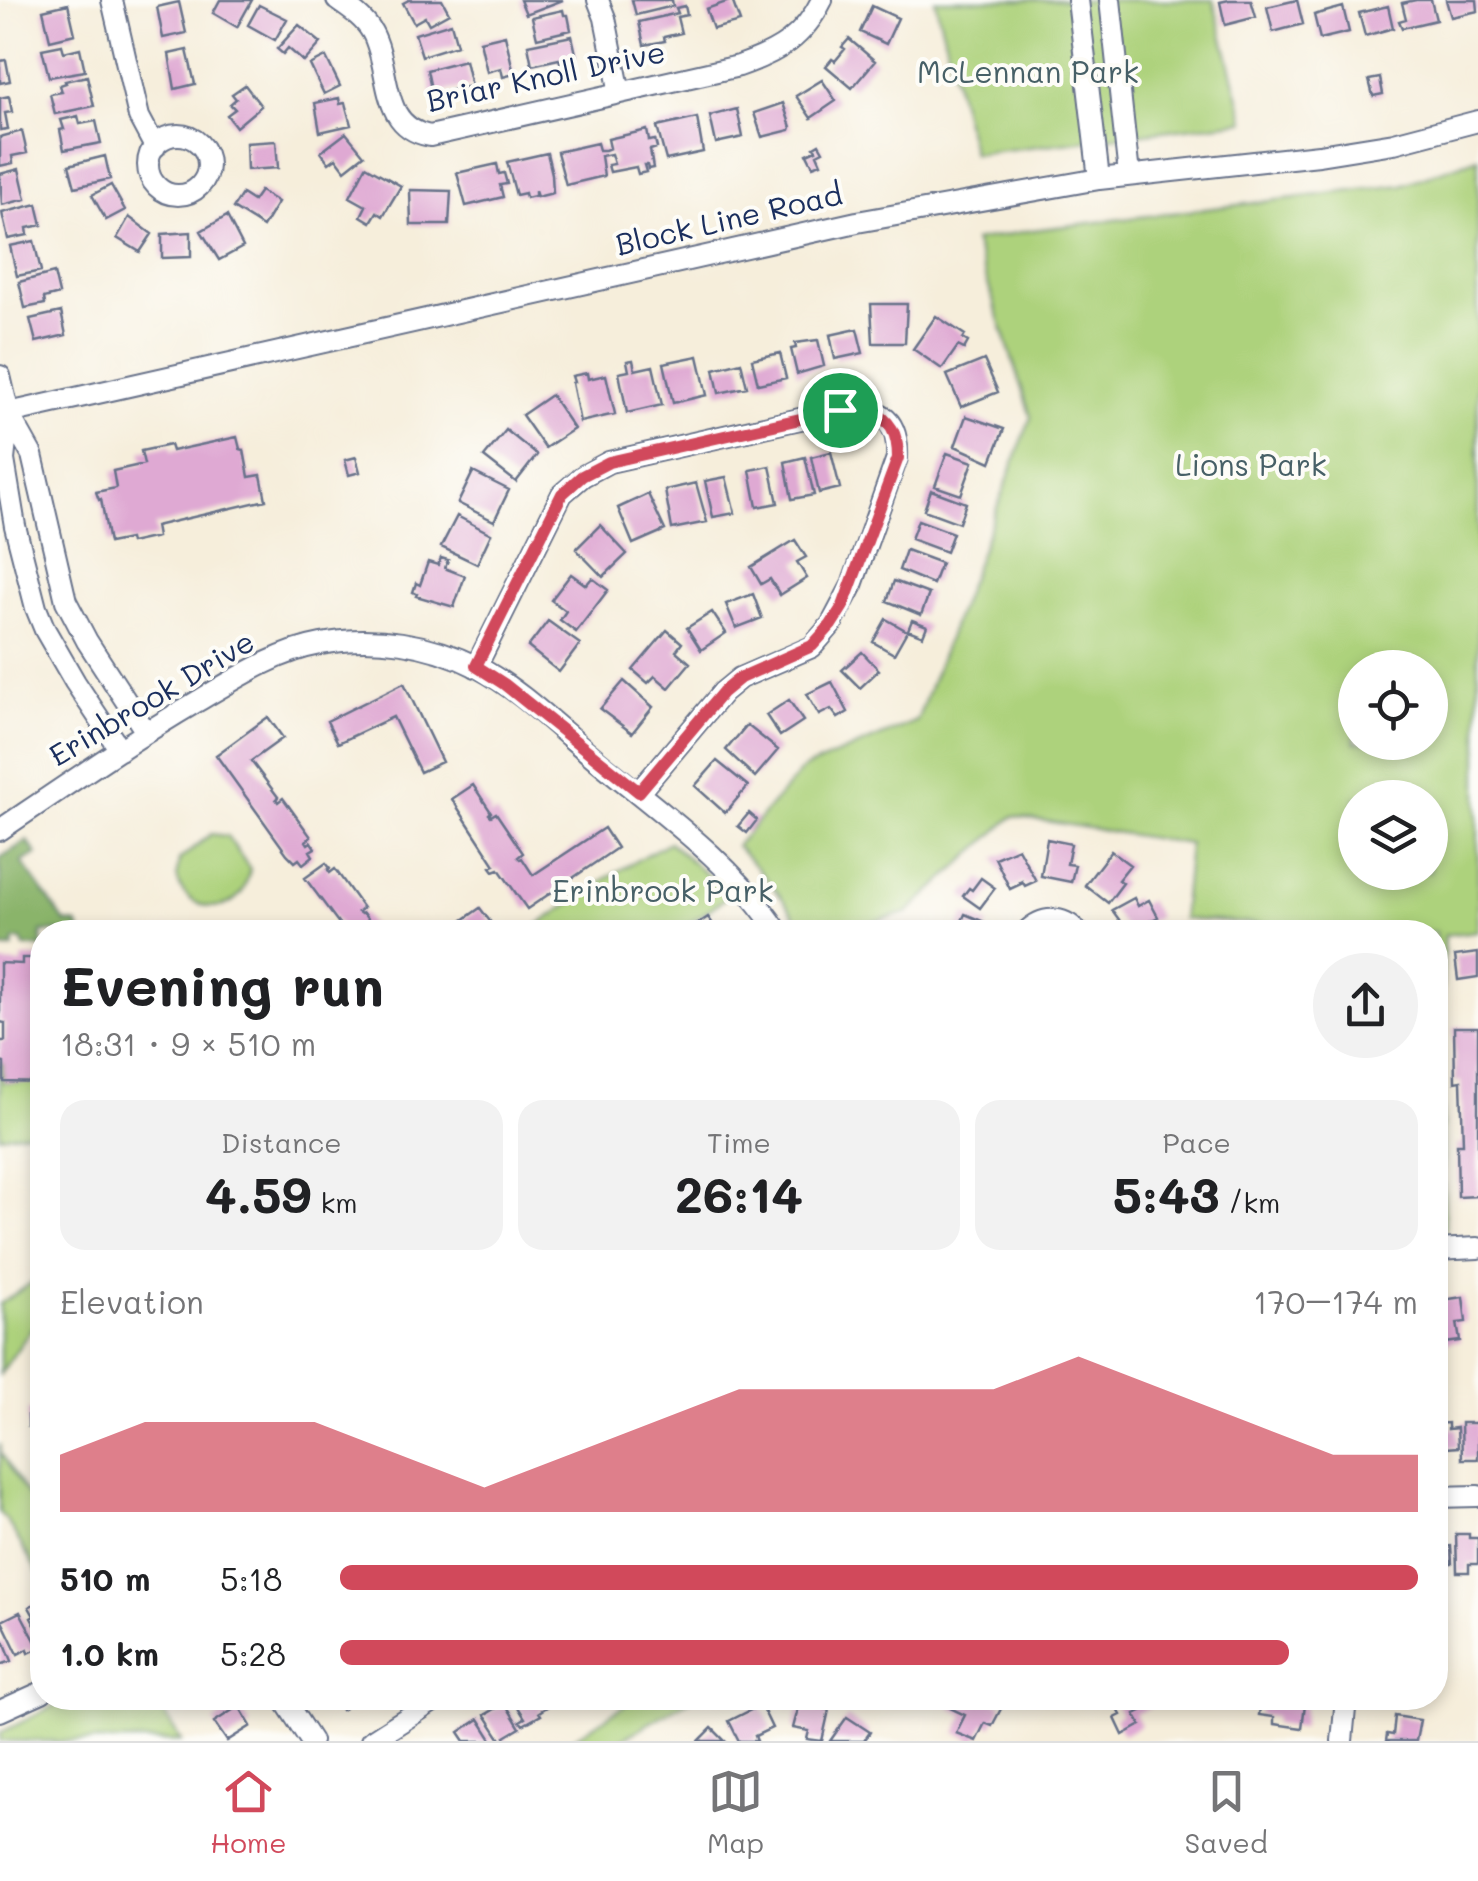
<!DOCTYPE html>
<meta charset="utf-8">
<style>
:root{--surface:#fff;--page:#f2f2f2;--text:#202124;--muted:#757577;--line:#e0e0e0;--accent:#d1495b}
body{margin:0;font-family:Mali,sans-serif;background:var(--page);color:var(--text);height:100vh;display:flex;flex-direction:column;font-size:38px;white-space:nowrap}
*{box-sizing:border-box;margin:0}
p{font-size:32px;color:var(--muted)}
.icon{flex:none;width:55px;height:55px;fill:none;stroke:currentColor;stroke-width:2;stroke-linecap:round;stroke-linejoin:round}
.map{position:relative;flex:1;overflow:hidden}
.panel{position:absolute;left:30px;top:920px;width:1418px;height:790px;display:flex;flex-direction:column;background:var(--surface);border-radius:40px;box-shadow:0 5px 15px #0003}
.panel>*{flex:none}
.tools{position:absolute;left:1338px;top:650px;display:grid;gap:20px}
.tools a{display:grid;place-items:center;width:110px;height:110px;border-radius:50%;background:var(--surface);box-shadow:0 5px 15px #0003;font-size:50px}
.pin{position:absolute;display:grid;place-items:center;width:85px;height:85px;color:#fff;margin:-42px;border:5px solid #fff;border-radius:50%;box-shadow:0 2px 10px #0007}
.round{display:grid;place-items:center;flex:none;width:105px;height:105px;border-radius:52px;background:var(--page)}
.head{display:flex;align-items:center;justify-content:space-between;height:170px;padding:0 30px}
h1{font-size:55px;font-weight:800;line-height:75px}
.stats{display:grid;grid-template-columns:repeat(3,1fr);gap:15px;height:170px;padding:10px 30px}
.stats div{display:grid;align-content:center;border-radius:25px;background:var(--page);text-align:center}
.stats b{font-size:50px;font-weight:800}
.stats small{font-size:28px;font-weight:400}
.stats p{font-size:28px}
.chart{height:280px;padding:20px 30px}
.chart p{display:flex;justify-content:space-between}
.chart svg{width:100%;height:180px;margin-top:10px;fill:var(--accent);opacity:.7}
ul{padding:0 30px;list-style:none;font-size:32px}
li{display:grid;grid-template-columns:160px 120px 1fr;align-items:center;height:75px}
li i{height:25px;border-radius:12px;background:var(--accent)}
.tab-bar{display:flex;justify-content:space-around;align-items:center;height:140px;border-top:2px solid var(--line);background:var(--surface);font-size:28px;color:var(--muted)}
.tab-bar a{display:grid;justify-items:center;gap:5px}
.tab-bar .current{color:var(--accent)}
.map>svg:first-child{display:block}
.green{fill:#add27b;stroke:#64806c;stroke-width:2.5;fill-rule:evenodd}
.forest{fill:#8ab46b;stroke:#527264;stroke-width:2.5}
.building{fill:#dfa9d3}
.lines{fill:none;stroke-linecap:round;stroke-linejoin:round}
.minor-casing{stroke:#68728a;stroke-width:24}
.minor{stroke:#fff;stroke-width:20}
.route-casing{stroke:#fff;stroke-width:20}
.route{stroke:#d1495b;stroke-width:12}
.labels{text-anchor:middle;stroke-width:8;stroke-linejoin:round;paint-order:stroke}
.park-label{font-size:30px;fill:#476067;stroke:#fdfcf7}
.street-label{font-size:30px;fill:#1b2f5e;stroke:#fdfcf7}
</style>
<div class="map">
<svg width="1478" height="1741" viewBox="0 0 1478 1741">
<rect width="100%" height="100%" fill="#fdfcf7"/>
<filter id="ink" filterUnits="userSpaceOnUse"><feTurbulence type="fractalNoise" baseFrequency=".01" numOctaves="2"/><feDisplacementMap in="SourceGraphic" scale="20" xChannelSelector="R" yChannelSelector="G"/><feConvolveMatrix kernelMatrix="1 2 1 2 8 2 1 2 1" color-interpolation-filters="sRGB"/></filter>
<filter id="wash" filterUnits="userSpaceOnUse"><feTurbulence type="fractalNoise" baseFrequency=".0048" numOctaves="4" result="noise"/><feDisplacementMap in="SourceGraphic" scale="40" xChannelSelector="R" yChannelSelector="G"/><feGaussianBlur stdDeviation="2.25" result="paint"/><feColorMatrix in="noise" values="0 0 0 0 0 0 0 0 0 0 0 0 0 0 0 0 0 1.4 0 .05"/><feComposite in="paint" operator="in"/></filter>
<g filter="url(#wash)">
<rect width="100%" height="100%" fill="#f6eedb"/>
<!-- green -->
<path class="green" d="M935,0H1213L1245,121L973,154Z
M1478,158V931L1445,935L1440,1020L1445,1231H1435V932H1376L1182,919L1189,844L1013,816L907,913L835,932H804C786,899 762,873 736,846L803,769L917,721L1031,417L974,241L1032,230L1401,185ZM1355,668H1430V742H1355ZM1355,798H1430V872H1355Z
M211,834L227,836L250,869C248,877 246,885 242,892C224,918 181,908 177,875C177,873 179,862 179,860Z
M669,842L730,895L677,932H528L611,875Z
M0,1062L4,1063V1082L42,1083V1130L0,1136Z
M42,1276V1320L34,1325L0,1374V1304Z
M0,1444L1,1453L42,1519V1579L7,1521L0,1513Z
M70,1698H155L181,1741H0V1733Z
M636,1698H692L619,1741H569Z"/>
<!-- forest -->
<path class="forest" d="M27,841L37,854L22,862L65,922L77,924L81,932H42V947H24L22,940H14L13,948H0V858Z"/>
<g id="blocks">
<!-- building -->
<path class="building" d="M220,0H252L237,27L213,13Z
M409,0H442L449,13L429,24L425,17L414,23L403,3Z
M520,0H563L526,14Z
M632,0H672L673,6L636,15Z
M732,0L740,22L713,29L706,9Z
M1229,0H1251L1256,17L1225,25L1220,2Z
M1297,0L1303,24L1273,32L1267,7Z
M1416,0H1431L1436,20L1402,28L1399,21L1406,19L1402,3Z
M1446,0H1477L1478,11L1451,17Z
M179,2L186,33L163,38L157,7Z
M68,4L75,34L50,40L43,10Z
M259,5L287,19L275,40L248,25Z
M685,6L687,15L677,17L681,33L664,37L665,41L644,45L639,22L678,13L676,8Z
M872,6L898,18L886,44L860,32Z
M1388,6L1393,28L1365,36L1359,13Z
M1343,7L1349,32L1320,39L1314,15Z
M563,10L564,15H568L571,30L537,38L532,17Z
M451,23L457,45L422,56L415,34Z
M299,25L321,43L304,62L288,48L283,54L277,49Z
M505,35L514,74L503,77L501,68L487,72L480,41Z
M572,36L577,58L560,62L559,59L532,65L528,45Z
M849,39L875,61L852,88L826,66L832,59L835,61L845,49L842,47Z
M62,45L64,52L80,48L85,71L49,77L42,49Z
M187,50L195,84L175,89L169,54Z
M326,57L340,86L324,94L310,65Z
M6,60L10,81L0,83V61Z
M465,60L471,86L432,94L427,70Z
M87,76L94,106L55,114L50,94L62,92L60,85L66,83L65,81Z
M1380,78L1383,94L1373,96L1369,80Z
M822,80L836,101L811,118L796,96Z
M245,85L261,106L236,127L227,115L235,109L230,104L236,99L232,94Z
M9,96L12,112L5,113L8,129L0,130V98Z
M339,98L340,104L345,103L351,125L320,132L315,103Z
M783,103L791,127L790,130L762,137L754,113Z
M737,109L743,137L716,143L710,116Z
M78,116L80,124L96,121L101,143L64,150L60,130L64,129L61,120Z
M697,118L703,152L666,160L657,127Z
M647,130L649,141L655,140L657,148L650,150L653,168L648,169L647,165H644L646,172L638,174L636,167L610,172L608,165L614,164L611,154L601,156L604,176L566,185L557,152L597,143L599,150H605L610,148L608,139Z
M22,131L27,153L12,156L13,163L0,166V137Z
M346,133L364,155L345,170L336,158L329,163L321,152Z
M276,141L278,168L247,170L246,143Z
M819,144L823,151L817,154L821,163L813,166L807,154L816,150L814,147Z
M547,153L552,174L553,193L537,197L535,191V196L526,198L525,193L516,195L507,162Z
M105,156L110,179L75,187L69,165Z
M497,164L499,174L504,173L507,184L500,185L503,197L466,206L457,173Z
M366,166L401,186L383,216L377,212L371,222L361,216L366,206L350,197Z
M19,169L26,199L2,205L0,174Z
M111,185L125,210L106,220L92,195Z
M410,190L451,191L449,225H411Z
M260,191L278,202L263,227L233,208L242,194L253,201Z
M37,204L42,225L27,228L28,235L8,239L2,213Z
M227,216L243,247L219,260L201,231Z
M129,217L152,234L140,252L117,238Z
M191,232V257L162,258V234Z
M34,241L41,271L17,276L10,246Z
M54,273L59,294L44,298L45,304L25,308L19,282Z
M871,304H907L905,343H873Z
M61,312L66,335L36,342L30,319Z
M936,316L965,335L963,339L968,342L964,349L958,346L942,369L913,349Z
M857,329L863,353L835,359L830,335Z
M818,340L824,366L797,374L791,349L796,348L795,343Z
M780,353L786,378L758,384L752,359Z
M698,356L707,395L673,403L664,363Z
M633,360L635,370L653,366L662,405L627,413L619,373L629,371L627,361Z
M984,360L998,392L961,407L947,375Z
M741,362L747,387L719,393L714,369Z
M587,373L588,379L606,375L615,414L580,422L572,383L574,382L572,376Z
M551,395L574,429L545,448L522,415Z
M966,416L1004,429L991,462L955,446Z
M506,430L537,455L516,482L484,457Z
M237,437L240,449L244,450L249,477L261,475L266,500L155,526L157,537L130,543L129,539L109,543L101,499L99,500L96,492L116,488L113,471L144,464L141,451L170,445L172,451Z
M831,452L840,488L819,493L811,457Z
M947,453L973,462L961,495L935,486Z
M356,457L360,472L349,475L345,460Z
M805,457L814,495L792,499L785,462Z
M770,466L778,503L757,507L750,470Z
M473,472L509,490L494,521L458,503Z
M726,477L735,513L713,517L705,481Z
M696,483L707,522L672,529L665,490Z
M931,490L966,503L959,523L924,510Z
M648,494L665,530L633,544L618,508Z
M457,516L491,534L477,564L441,547Z
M918,520L953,533L946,552L911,539Z
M600,525L627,554L603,577L576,549Z
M795,540L806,557L797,562L807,578L780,595L770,579L761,584L751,567Z
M906,550L941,563L933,584L899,570Z
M441,558L448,560L445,568L447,569L465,576L454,607L416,596L417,594L413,592L416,583L420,585L428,562L438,565Z
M571,574L586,585L592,578L608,590L576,632L560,620L566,611L551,600Z
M894,581L929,594L921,615L887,601Z
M753,594L762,618L736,628L726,604Z
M712,612L726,633L701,650L687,628Z
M886,619L907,631L894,654L873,642Z
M912,620L927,626L923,636L908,630Z
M548,621L580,644L559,672L528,647Z
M667,630L682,643L676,651L690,663L669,688L655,676L648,683L633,670Z
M862,652L879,670L860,688L842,670Z
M624,681L653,707L632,733L600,709Z
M832,682L848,712L838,718L831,709L819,715L807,694Z
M404,683L442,762L420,772L393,717L338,743L327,721Z
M789,700L803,721L780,736L766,715Z
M268,717L283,738L251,761L278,797L276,799L278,802L283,798L311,837L306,841L308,844L311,842L315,848L310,851L313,856L303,864L299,859L295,862L287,854L216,755Z
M747,725L778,750L755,777L726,750Z
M717,761L748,786L725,813L695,786Z
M473,785L491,812L489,814L491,816L496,813L523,853L518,857L520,859L522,858L533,875L604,828L617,848L527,909L499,869L494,871L491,867L495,865L452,799Z
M749,813L757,820L747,833L738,826Z
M1047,839L1071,844L1067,864L1075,865L1071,882L1041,876Z
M1018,848L1036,881L1025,886L1022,881L1020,882L1021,884L1010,889L995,858Z
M1111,851L1130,865L1118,880L1123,883L1108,903L1085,885Z
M326,863L330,868L328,870L330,873L335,869L363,908L358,912L361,914L363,913L377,932H346L340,925L305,878Z
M981,878L995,888L980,908L963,896L969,888L972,890Z
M1134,898L1138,906L1149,900L1158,917L1128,932L1112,910Z
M480,908L495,928L488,932H446Z
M965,914L989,924L985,932H957Z
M708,917L717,930L720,928L723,932H697L693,927Z
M1478,953V977L1458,980L1455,956Z
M22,958H42V1083L4,1082V1063L0,1062V1041H5V1023L0,1022V963L22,964Z
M1454,1027H1478V1196L1458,1197L1457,1144H1463L1461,1081L1455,1082Z
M1463,1297L1466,1322L1457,1323L1460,1341L1437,1344L1435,1301Z
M28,1410H42V1426L28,1427Z
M1448,1423V1429L1457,1428L1458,1447L1446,1448V1459H1435V1424Z
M1461,1423H1478V1459H1462Z
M1456,1534H1469V1538H1478V1564H1469V1572H1457Z
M1435,1536H1440L1441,1547L1451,1546L1452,1564L1445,1565V1572H1435Z
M42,1599V1638L31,1618L34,1616L29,1607Z
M20,1612L39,1648L29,1653L28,1649L18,1654L2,1621Z
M4,1641L12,1661L0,1665V1643Z
M201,1698H234L219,1707L215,1701L206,1706Z
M333,1698H360L341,1710Z
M515,1698H545L550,1705L539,1712L541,1715L523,1725L520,1721L525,1718L513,1699Z
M801,1698H816L814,1706L829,1710L822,1741L807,1739L809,1731L793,1728Z
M955,1698H986L1003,1705L992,1726L985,1723L976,1741L956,1733L965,1715L950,1708Z
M1112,1698H1156L1159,1703L1135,1714L1141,1725L1123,1735L1115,1718L1121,1715Z
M1261,1699L1305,1704L1302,1728L1274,1724V1717L1259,1715Z
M505,1703L520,1728L505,1737L508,1741H502L485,1715Z
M761,1705L772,1728L755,1736L757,1741H739L729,1721Z
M239,1706L251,1726L227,1741L214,1722Z
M1395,1716L1420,1720L1416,1741H1386L1387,1734L1393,1735Z
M847,1717L870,1732L864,1741H830Z
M479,1719L493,1741H465L459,1732Z
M712,1728L725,1741H699Z"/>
</g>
</g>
<g filter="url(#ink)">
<use href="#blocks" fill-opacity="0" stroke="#68728a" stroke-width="2.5"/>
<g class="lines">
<!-- minor casing -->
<g class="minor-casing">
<path id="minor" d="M112,0L139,117L155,147
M337,0C350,9 364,18 372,32C392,68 378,127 430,136L739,66C779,52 803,38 822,0
M598,0L605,18L620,93
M1078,0L1099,179
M1110,0L1129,175
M148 165a30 30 0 1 1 60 0a30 30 0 1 1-60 0Z
M0,376L9,414L32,455L66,601L87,641L146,732
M9,414L4,460L15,526L36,608L45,630L75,682L120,750
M0,415L857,222L1099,179L1319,155L1394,143L1478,121
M476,667L562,494L583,476L609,462L840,410C877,408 899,414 897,458L852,585L831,625L812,647L740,678L723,692L639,792
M0,830C65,786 130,741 198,701C237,678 276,652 321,644C373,634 430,643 477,667C521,690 558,728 597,760C661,813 732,862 778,932
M1026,932C1042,916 1062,915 1078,932
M1435,1250L1478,1248
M1435,1497L1478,1496
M283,1698L311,1741
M0,1711L42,1692
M371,1741L438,1698
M1342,1741L1346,1698"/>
</g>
<!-- minor -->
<use href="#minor" class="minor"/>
</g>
</g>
<g class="lines" filter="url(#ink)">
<!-- route casing -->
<g class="route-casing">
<path id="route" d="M869,409C891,420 898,434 898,458L843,606L831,625L812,646L740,678L723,692L639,792L504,684L476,666L562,494L582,476L609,462L840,410Z"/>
</g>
<!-- route -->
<use href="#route" class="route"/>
</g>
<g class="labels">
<!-- park labels -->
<g class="park-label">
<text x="1028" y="83">McLennan Park</text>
<text x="1251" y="476">Lions Park</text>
<text x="663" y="902">Erinbrook Park</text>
</g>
<!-- street labels -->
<g class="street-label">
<text transform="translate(546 77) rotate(-12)" y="10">Briar Knoll Drive</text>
<text transform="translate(729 220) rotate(-13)" y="10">Block Line Road</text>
<text transform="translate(152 699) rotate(-31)" y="10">Erinbrook Drive</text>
</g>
</g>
</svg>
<div class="tools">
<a><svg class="icon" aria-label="locate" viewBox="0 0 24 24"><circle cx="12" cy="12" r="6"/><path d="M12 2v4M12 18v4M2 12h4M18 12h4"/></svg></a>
<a><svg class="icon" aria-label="layers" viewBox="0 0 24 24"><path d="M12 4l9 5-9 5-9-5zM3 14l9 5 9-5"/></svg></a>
</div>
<div class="pin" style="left:840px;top:410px;background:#1e9e55"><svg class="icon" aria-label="arrive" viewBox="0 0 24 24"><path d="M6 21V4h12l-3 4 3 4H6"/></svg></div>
<section class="panel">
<div class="head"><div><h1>Evening run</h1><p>18:31 · 9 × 510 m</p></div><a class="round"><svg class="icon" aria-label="share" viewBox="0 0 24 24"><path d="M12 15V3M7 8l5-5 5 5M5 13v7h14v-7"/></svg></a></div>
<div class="stats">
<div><p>Distance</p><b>4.59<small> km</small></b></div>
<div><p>Time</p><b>26:14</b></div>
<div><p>Pace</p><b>5:43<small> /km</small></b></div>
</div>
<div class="chart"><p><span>Elevation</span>170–174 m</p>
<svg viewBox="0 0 160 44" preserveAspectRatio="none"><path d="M0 44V30L10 22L20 22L30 22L40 30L50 38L60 30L70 22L80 14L90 14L100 14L110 14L120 6L130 14L140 22L150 30L160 30V44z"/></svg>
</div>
<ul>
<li><b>510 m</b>5:18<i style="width:100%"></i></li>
<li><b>1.0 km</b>5:28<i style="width:88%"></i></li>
</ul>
</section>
</div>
<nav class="tab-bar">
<a class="current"><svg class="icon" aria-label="home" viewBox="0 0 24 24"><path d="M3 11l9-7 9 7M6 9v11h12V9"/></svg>Home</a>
<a><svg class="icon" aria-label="map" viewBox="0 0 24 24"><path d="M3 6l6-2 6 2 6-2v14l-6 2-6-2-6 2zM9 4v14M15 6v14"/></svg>Map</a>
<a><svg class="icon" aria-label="saved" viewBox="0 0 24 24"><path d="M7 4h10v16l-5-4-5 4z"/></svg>Saved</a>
</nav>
